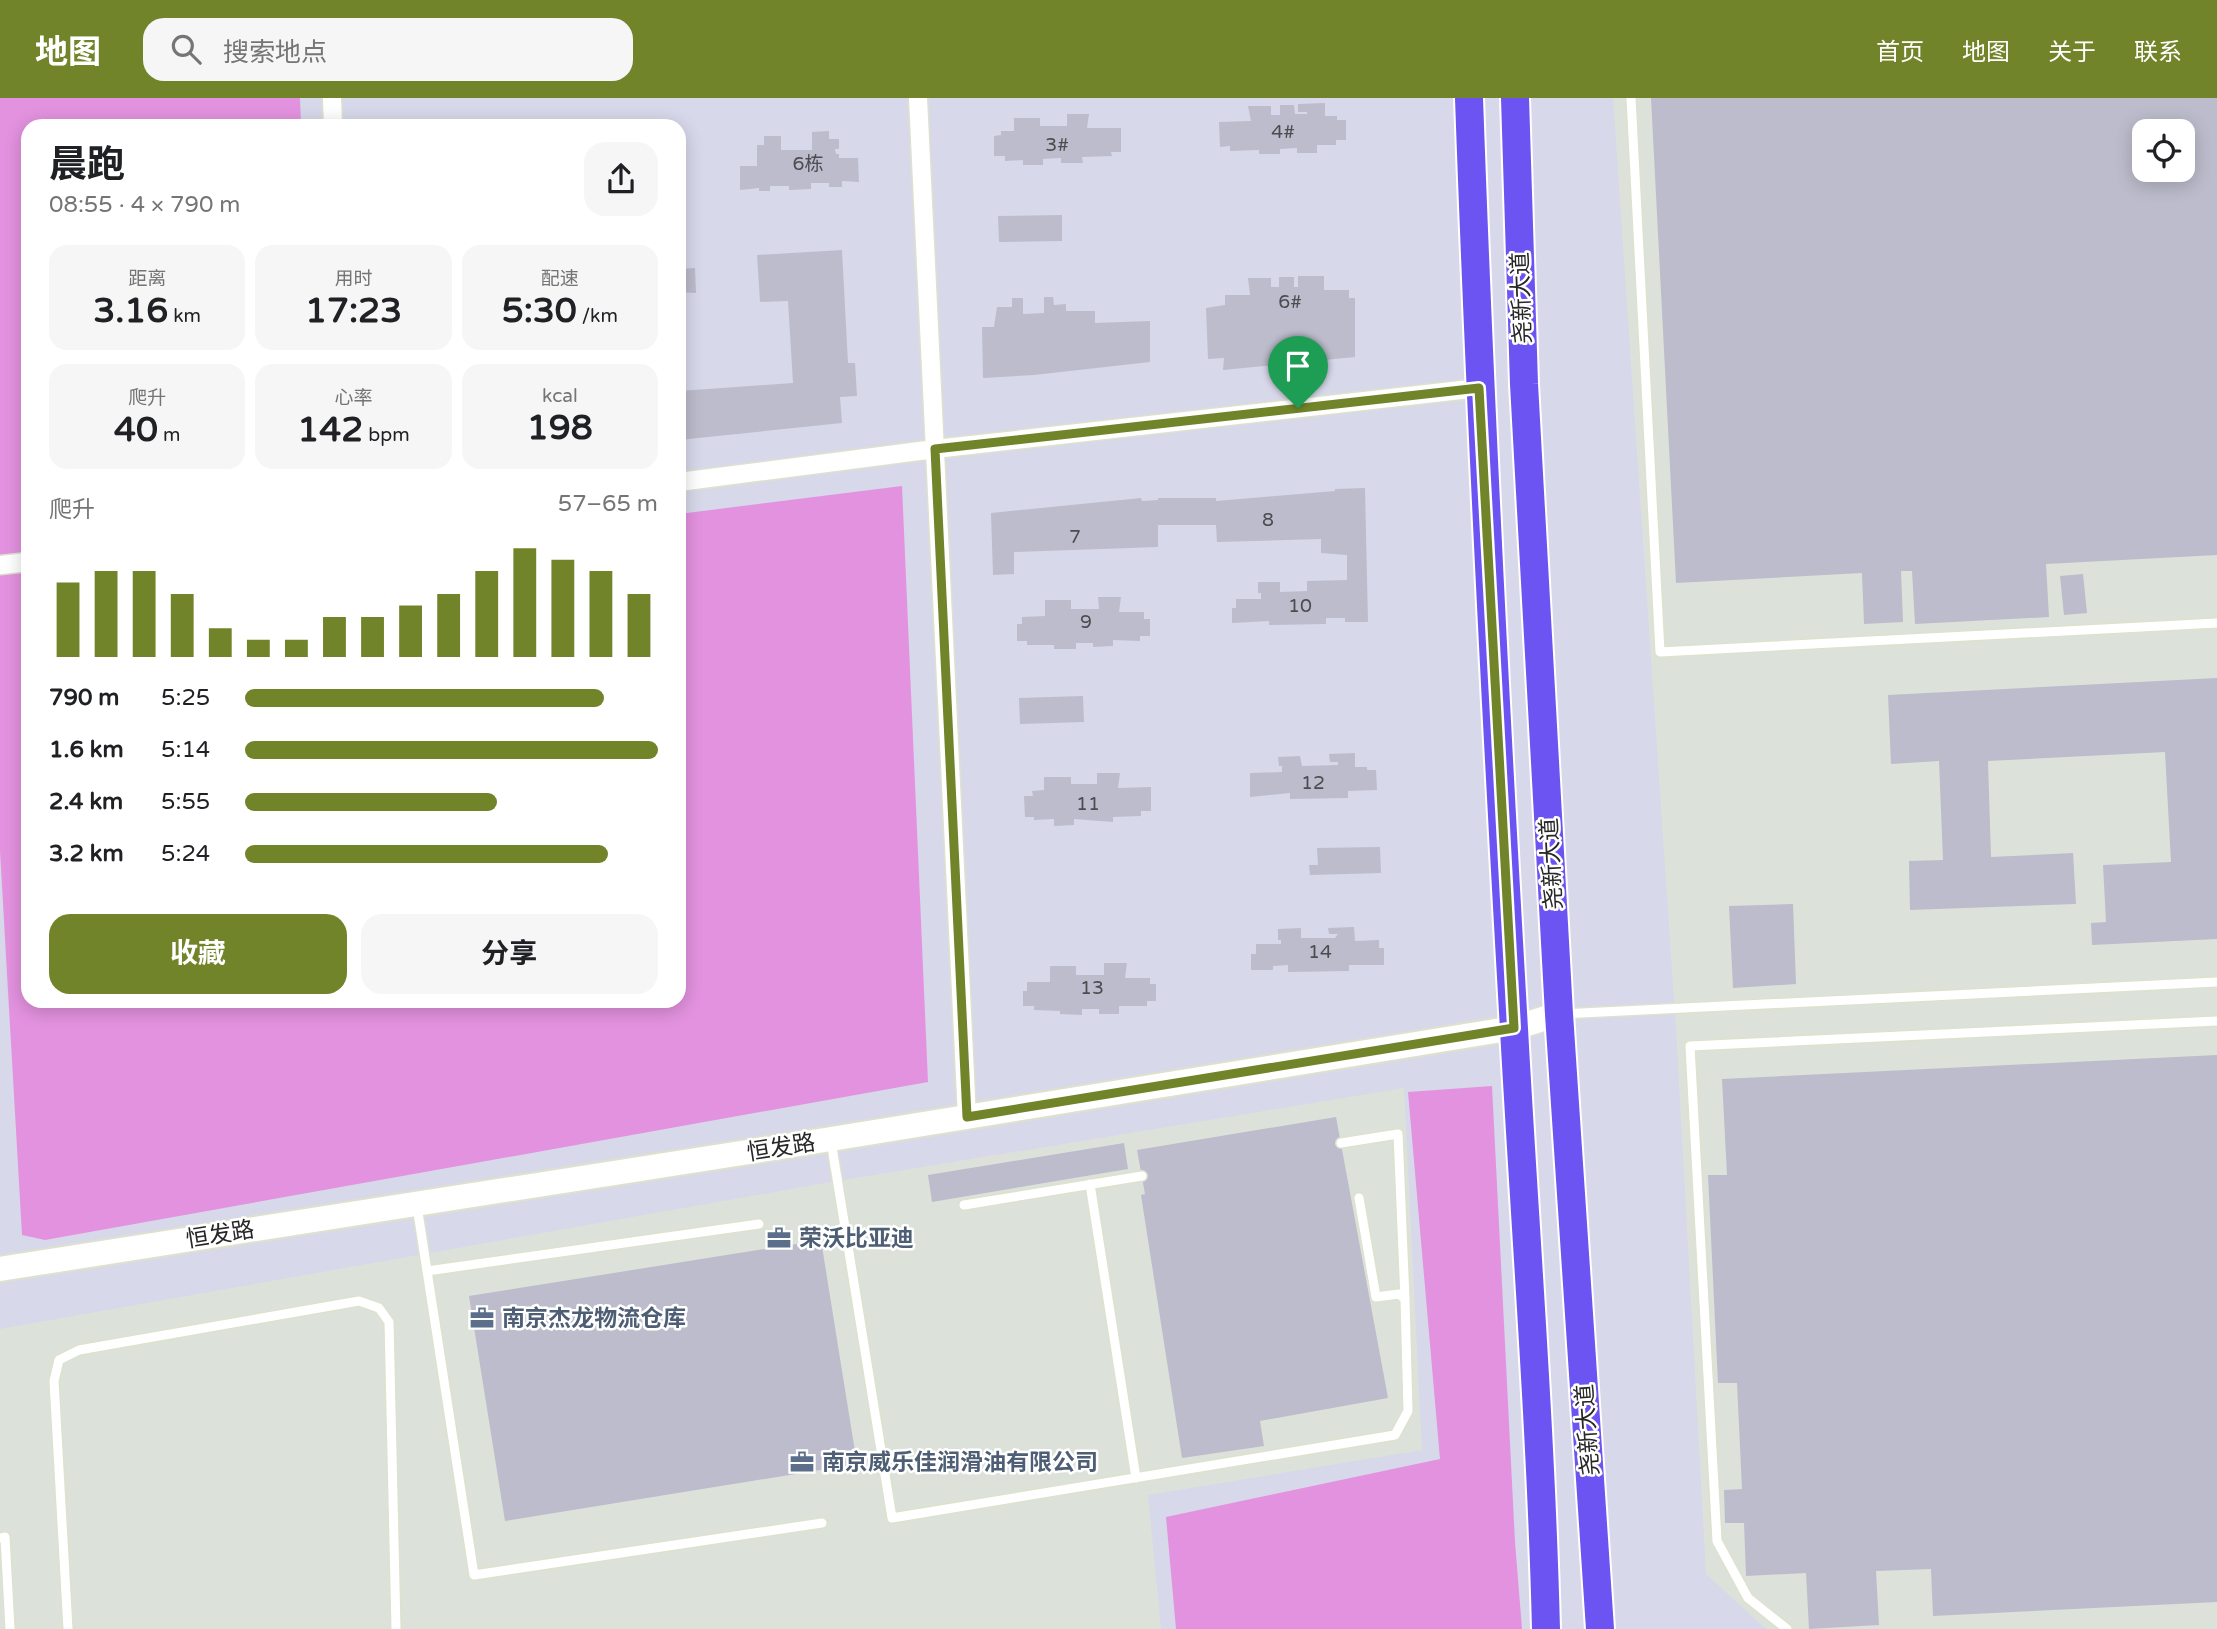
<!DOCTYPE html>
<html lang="zh">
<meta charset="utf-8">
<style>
:root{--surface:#fff;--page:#f6f6f6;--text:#202124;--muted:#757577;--accent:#71842a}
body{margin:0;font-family:"Varela Round","Noto Sans SC",sans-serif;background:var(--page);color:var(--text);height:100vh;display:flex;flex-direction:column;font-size:26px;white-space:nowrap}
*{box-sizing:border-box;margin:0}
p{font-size:23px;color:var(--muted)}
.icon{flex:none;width:38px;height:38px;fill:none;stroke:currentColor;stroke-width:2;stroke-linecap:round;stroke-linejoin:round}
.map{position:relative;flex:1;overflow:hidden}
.drawer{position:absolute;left:21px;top:21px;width:665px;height:889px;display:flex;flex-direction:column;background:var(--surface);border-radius:21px;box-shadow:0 4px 18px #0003}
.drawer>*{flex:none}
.fabs{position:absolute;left:2132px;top:21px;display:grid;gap:14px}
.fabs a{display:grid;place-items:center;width:63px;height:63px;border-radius:14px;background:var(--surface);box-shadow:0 4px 18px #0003;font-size:35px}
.pin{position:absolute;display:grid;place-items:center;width:60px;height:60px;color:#fff;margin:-72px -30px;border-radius:50% 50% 50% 0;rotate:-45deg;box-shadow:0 0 7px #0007}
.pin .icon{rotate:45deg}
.round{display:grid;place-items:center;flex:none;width:74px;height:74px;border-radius:21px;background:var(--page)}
.summary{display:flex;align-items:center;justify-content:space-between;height:119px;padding:0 28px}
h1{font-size:38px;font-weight:700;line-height:52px}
.figures{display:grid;grid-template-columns:repeat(3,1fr);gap:10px;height:119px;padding:7px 28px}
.figures div{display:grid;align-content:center;border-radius:18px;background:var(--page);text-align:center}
.figures b{font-size:35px;font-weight:700}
.figures small{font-size:19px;font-weight:400}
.figures p{font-size:19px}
.chart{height:196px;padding:14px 28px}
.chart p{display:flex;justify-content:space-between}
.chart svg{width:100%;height:126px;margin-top:7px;stroke:var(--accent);stroke-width:6}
.action{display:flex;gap:14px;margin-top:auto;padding:14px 28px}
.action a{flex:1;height:80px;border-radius:21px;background:var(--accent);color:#fff;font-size:28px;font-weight:700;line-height:80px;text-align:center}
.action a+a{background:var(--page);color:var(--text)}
ul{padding:0 28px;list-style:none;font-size:23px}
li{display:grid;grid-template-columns:112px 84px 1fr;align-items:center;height:52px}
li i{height:18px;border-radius:9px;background:var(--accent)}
header{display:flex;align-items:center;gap:42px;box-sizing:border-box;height:98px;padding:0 35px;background:var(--accent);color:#fff}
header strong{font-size:33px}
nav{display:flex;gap:38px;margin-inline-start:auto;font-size:24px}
.search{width:490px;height:63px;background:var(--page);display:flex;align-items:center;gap:18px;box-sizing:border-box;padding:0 24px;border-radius:21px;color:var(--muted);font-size:26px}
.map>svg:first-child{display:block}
.industrial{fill:#dce2d9;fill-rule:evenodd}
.green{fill:#e392df}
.building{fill:#bcbccc;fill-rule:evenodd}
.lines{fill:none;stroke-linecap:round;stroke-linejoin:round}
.lane-casing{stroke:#dde1cd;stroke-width:12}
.street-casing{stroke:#dde1cd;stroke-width:21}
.secondary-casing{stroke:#dde1cd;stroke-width:28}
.primary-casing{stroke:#fff;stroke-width:32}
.lane{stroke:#fff;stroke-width:9}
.street{stroke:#fff;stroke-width:18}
.secondary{stroke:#fff;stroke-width:24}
.primary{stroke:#6c54f2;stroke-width:28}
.route-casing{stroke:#fff;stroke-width:14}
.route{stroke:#71842a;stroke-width:9}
.labels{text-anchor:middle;stroke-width:5;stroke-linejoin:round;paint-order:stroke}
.number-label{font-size:19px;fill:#4c4c50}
.street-label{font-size:23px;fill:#272727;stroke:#fff}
.service-label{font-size:23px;font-weight:bold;fill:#4e5e75;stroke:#fff;text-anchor:start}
</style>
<header>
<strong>地图</strong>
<div class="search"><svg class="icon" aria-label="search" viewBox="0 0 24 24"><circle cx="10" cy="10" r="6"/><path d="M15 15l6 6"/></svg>搜索地点</div>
<nav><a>首页</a><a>地图</a><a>关于</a><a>联系</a></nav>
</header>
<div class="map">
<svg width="2217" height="1531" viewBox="0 0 2217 1531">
<rect width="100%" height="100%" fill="#d7d8ea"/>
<!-- industrial -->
<path class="industrial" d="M1613,0H2217V1531H1766L1706,1476L1676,931ZM2144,33H2182V72H2144Z
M1404,990L1422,1352L1148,1397L1161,1531H0V1231L825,1085Z"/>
<!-- green -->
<path class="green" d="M0,0H300L301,28H28V903H679V416L902,388L928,984L45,1142L22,1137L0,753Z
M1492,988L1515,1444L1522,1531H1176L1166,1419L1440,1361L1408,994Z"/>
<!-- building -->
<path class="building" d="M1651,0H2217V457L2046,466L2049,519L1915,526L1912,473H1901L1903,524L1864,526L1862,475L1676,485ZM2144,33H2182V72H2144Z
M1325,5V18H1337V22H1346V42H1336V47H1317V55H1297V50L1280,51V56H1259V52L1230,53V48L1220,49L1219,24L1251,23L1248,8H1271V17H1280V7H1294L1295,16H1307V14H1298V6Z
M1067,16H1089L1087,30H1121V54H1111L1112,58L1082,59L1083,65H1061V60L1043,61V67H1023V62L1005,63V58H994V38L1001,37V33H1014V20H1040V28H1067Z
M829,33V41H839V51H835L836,56H839V60H858L859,84L842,83V89H829V85H811V91L789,92V88H770V93H759V90L740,92V68H757V47H764V38H781V52H812V34Z
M1062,117V143L999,144L998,118Z
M842,152L848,265H855L857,298L840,299L842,325L679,342V293L793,285L788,203L760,204L757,157Z
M695,170L696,195L679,194V171Z
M1298,178H1324V192H1349V200H1355V259L1223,272L1224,260L1208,261L1206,210L1225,207V197H1250L1248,180H1271V189H1279V179H1294V189H1298Z
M1044,199H1053L1054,207L1066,206V213H1095V225L1150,223V264L1034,277L983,280L982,229H994L997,209H1012V200H1023V216L1044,215Z
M1365,390L1368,524H1345V520H1326V526L1269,527V523L1232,525V510H1236V501H1261V495H1258V484H1280V494L1307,493V483L1347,482V457L1321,455V441L1217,444L1216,427H1158V449L1014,454V476L993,477L991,415L1141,400L1142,403L1158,402V400H1216V403L1335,393V391Z
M2083,476L2087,515L2064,517L2060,478Z
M1098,499H1121L1119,514H1144V521H1150V538H1140V543L1113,542V548L1093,549V545H1076V551H1054V547H1027V543H1017V526H1022V519L1045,518V502H1071V511H1099Z
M2217,580V841L2092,847L2091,825L2106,824L2103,767L2171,764L2165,654L1988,663L1991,759L2073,755L2076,806L1910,812L1909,763L1943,762L1939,663L1891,666L1888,597Z
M1083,598L1084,624L1020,626L1019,600Z
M1355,655V669H1367V672H1376L1377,692L1348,693V700L1290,701V695L1250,699V675L1282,674V668H1279L1278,659L1300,658L1302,668L1338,667V664H1330L1329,656Z
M1097,675H1120L1118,690L1151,689V713H1141V718L1113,719V724L1074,721V727L1054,728V721L1034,722V719H1025L1024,698H1033L1032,693L1044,692V679H1071V686H1097Z
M1380,749L1381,775L1310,777L1309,767H1318L1317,750Z
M1793,806L1796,886L1733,890L1729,808Z
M1354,829L1355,843L1379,842V850H1384V867H1349V873L1288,874V867L1273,868V872H1251V856H1256V846H1281V842H1278V831L1301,830V840H1335L1338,836H1329L1328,830Z
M1104,865H1127L1125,880H1150V886H1156V903H1147V908H1119V916H1099V911H1082V917L1060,916V913L1034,912V908H1023V893H1027V884H1050V868H1076V877H1104Z
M2217,957V1504L1933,1518L1931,1471L1876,1473L1879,1527L1809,1531L1806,1475L1746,1478L1744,1425H1725L1724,1392L1742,1391L1737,1285H1718L1708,1077H1727L1722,981Z
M1336,1019L1388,1300L1260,1323L1264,1348L1182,1360L1141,1097L1145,1096L1137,1052Z
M1124,1045L1128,1071L932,1104L928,1077Z
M821,1142L857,1366L505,1423L469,1198Z"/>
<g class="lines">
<!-- lane casing -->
<g class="lane-casing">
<path id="lane" d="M1631,0L1660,554L2217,525
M1561,916L2217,884
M831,1043L892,1420L1395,1337L1408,1313L1405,1201L1399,1196L1376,1199L1359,1100
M1341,1045L1398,1036L1405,1201
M1090,1086L1136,1380
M964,1107L1142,1078
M417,1108L474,1477L822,1425
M427,1173L759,1126
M0,1440L5,1439L10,1531
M68,1531L54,1283L59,1262L79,1252L359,1203L379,1210L389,1224L396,1531
M1787,1531L1748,1500L1717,1443L1690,948L2217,923"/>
</g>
<!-- street casing -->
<g class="street-casing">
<path id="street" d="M332,0L333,28
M918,0L967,1019
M679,384L935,351L1479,290
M0,467L28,464"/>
</g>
<!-- secondary casing -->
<g class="secondary-casing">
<path id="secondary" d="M0,1171L831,1041L1514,930L1559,916"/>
</g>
<!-- primary casing -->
<g class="primary-casing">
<path id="primary" d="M1469,0C1480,311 1496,621 1514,931C1525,1131 1541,1331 1546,1531
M1515,0L1524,286L1559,916L1600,1531"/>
</g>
<!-- lane -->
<use href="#lane" class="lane"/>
<!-- street -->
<use href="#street" class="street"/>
<!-- secondary -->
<use href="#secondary" class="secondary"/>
<!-- primary -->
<use href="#primary" class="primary"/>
</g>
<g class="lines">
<!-- route casing -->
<g class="route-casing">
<path id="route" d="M1479,290L1514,930L967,1019L935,351Z"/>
</g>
<!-- route -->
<use href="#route" class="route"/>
</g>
<!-- icons -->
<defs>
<g id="office-bare" transform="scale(1.89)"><path d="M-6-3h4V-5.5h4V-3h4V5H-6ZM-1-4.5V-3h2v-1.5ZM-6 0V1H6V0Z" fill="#5c6f8a" stroke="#fff" stroke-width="2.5" paint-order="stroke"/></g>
</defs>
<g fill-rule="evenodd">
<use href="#office-bare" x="779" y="1140"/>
<use href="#office-bare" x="482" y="1220"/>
<use href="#office-bare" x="802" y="1364"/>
</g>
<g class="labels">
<!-- number labels -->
<g class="number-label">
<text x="1283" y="40">4#</text>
<text x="1057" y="53">3#</text>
<text x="808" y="72">6栋</text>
<text x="1290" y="210">6#</text>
<text x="1268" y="428">8</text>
<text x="1075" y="445">7</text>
<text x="1300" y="514">10</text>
<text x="1086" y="530">9</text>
<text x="1313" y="691">12</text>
<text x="1088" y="712">11</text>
<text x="1320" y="860">14</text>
<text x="1092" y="896">13</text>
</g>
<!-- street labels -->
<g class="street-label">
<text transform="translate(1521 200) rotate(-92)" y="8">尧新大道</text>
<text transform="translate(1551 766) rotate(-93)" y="8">尧新大道</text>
<text transform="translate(781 1049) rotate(-9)" y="8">恒发路</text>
<text transform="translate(220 1136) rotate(-9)" y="8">恒发路</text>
<text transform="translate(1587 1332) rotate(-94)" y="8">尧新大道</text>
</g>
<!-- service labels -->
<g class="service-label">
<text x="799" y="1148">荣沃比亚迪</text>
<text x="502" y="1228">南京杰龙物流仓库</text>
<text x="822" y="1372">南京威乐佳润滑油有限公司</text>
</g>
</g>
</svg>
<div class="fabs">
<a><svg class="icon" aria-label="locate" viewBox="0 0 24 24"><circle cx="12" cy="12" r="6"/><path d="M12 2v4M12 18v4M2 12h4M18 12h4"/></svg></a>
</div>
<div class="pin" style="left:1298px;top:310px;background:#1e9e55"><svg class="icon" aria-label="arrive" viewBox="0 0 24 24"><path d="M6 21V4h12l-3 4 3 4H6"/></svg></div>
<section class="drawer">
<div class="summary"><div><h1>晨跑</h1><p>08:55 · 4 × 790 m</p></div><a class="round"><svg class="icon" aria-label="share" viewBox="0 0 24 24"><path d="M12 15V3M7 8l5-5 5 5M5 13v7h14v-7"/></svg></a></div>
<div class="figures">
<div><p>距离</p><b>3.16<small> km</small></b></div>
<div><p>用时</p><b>17:23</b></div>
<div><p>配速</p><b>5:30<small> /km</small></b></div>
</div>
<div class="figures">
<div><p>爬升</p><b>40<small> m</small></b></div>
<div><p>心率</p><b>142<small> bpm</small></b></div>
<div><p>kcal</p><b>198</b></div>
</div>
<div class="chart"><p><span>爬升</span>57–65 m</p>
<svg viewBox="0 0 160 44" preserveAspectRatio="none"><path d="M5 44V18M15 44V14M25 44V14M35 44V22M45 44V34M55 44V38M65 44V38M75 44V30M85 44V30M95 44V26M105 44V22M115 44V14M125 44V6M135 44V10M145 44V14M155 44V22"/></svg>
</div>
<ul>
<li><b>790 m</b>5:25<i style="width:87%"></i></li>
<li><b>1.6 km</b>5:14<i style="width:100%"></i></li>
<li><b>2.4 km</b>5:55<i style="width:61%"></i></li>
<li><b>3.2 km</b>5:24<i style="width:88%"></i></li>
</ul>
<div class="action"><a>收藏</a><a>分享</a></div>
</section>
</div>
